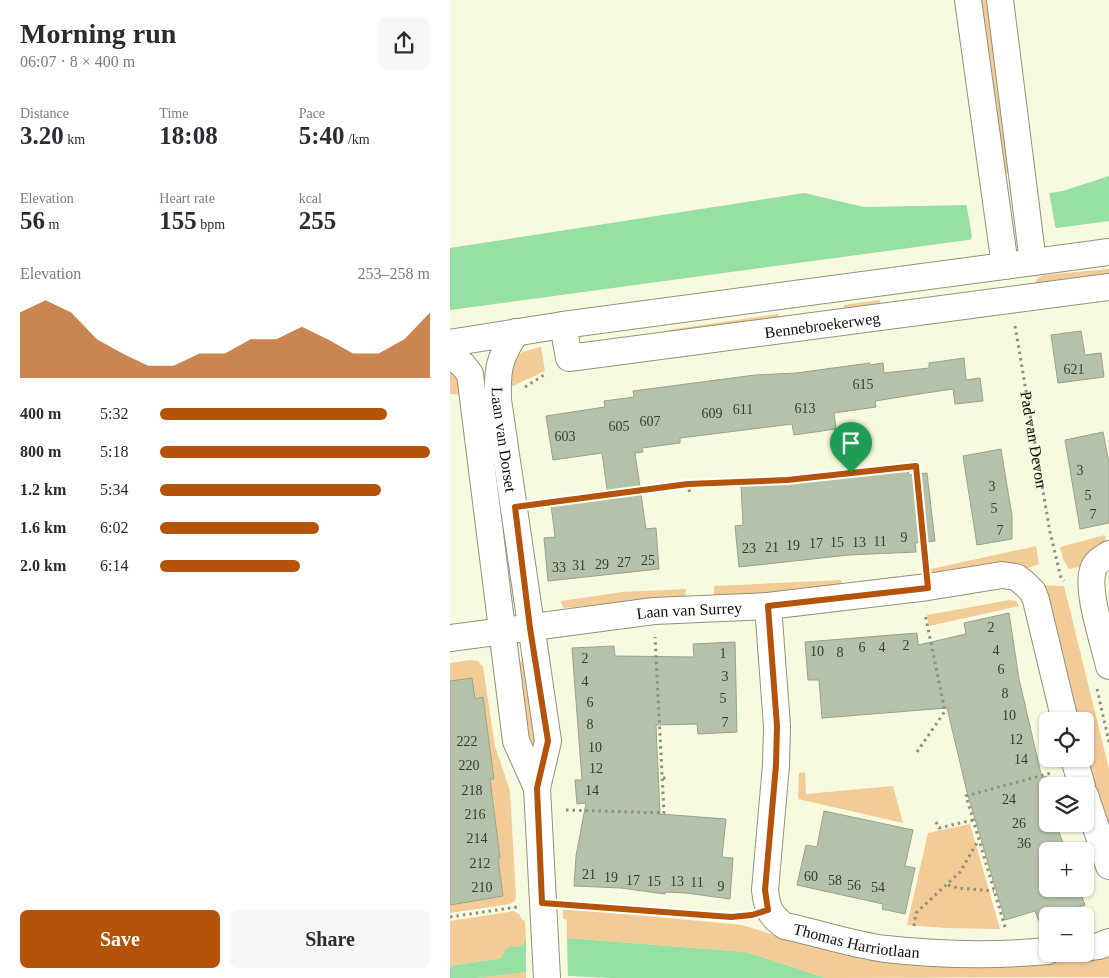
<!DOCTYPE html>
<meta charset="utf-8">
<style>
:root{--surface:#fff;--page:#f7f7f7;--text:#2b2b33;--muted:#7c7c81;--accent:#b45309}
body{margin:0;font-family:Georgia,serif;background:var(--page);color:var(--text);height:100vh;display:flex;flex-direction:column;font-size:19px;white-space:nowrap}
*{box-sizing:border-box;margin:0}
p{font-size:16px;color:var(--muted)}
.icon{flex:none;width:28px;height:28px;fill:none;stroke:currentColor;stroke-width:2;stroke-linecap:round;stroke-linejoin:round}
.map{position:relative;flex:1;overflow:hidden}
.side{display:flex;flex-direction:column;background:var(--surface);width:450px}
.side>*{flex:none}
.controls{position:absolute;left:589px;top:712px;display:grid;gap:10px}
.controls a{display:grid;place-items:center;width:55px;height:55px;border-radius:8px;background:var(--surface);box-shadow:0 1px 4px #0004;font-size:25px}
.pin{position:absolute;display:grid;place-items:center;width:42px;height:42px;color:#fff;margin:-51px -21px;border-radius:50% 50% 50% 0;rotate:-45deg;box-shadow:0 0 5px #0007}
.pin .icon{rotate:45deg}
.round{display:grid;place-items:center;flex:none;width:52px;height:52px;border-radius:8px;background:var(--page)}
.head{display:flex;align-items:center;justify-content:space-between;height:85px;padding:0 20px}
h1{font-size:28px;font-weight:800;line-height:38px}
.figures{display:grid;grid-template-columns:repeat(3,1fr);gap:8px;height:85px;padding:5px 20px}
.figures div{display:grid;align-content:center}
.figures b{font-size:25px;font-weight:800}
.figures small{font-size:14px;font-weight:400}
.figures p{font-size:14px}
.chart{height:140px;padding:10px 20px}
.chart p{display:flex;justify-content:space-between}
.chart svg{width:100%;height:90px;margin-top:5px;fill:var(--accent);opacity:.7}
.cta{display:flex;gap:10px;margin-top:auto;padding:10px 20px}
.cta a{flex:1;height:58px;border-radius:8px;background:var(--accent);color:#fff;font-size:20px;font-weight:800;line-height:58px;text-align:center}
.cta a+a{background:var(--page);color:var(--text)}
ul{padding:0 20px;list-style:none;font-size:16px}
li{display:grid;grid-template-columns:80px 60px 1fr;align-items:center;height:38px}
li i{height:12px;border-radius:6px;background:var(--accent)}
main{display:flex;flex:1;min-height:0}
.map>svg:first-child{display:block}
.green{fill:#f3cb97}
.water{fill:#95e0a2}
.pier{fill:#f7fade}
.building{fill:#b5c2aa;stroke:#97a38c}
.lines{fill:none;stroke-linecap:round;stroke-linejoin:round}
.minor-casing{stroke:#91937a;stroke-width:28}
.path{stroke:#8f917d;stroke-width:3;stroke-dasharray:2.5 4;stroke-linecap:butt}
.minor{stroke:#fff;stroke-width:26}
.route-casing{stroke:#fff;stroke-width:10}
.route{stroke:#b45309;stroke-width:6}
.labels{text-anchor:middle;stroke-width:4.5;stroke-linejoin:round;paint-order:stroke}
.number-label{font-size:14px;fill:#3a3d30}
.street-label{font-size:16px;fill:#111108;stroke:#fff}
</style>
<main>
<section class="side">
<div class="head"><div><h1>Morning run</h1><p>06:07 · 8 × 400 m</p></div><a class="round"><svg class="icon" aria-label="share" viewBox="0 0 24 24"><path d="M12 15V3M7 8l5-5 5 5M5 13v7h14v-7"/></svg></a></div>
<div class="figures">
<div><p>Distance</p><b>3.20<small> km</small></b></div>
<div><p>Time</p><b>18:08</b></div>
<div><p>Pace</p><b>5:40<small> /km</small></b></div>
</div>
<div class="figures">
<div><p>Elevation</p><b>56<small> m</small></b></div>
<div><p>Heart rate</p><b>155<small> bpm</small></b></div>
<div><p>kcal</p><b>255</b></div>
</div>
<div class="chart"><p><span>Elevation</span>253–258 m</p>
<svg viewBox="0 0 160 44" preserveAspectRatio="none"><path d="M0 44V12L10 6L20 12L30 25L40 32L50 38L60 38L70 32L80 32L90 25L100 25L110 19L120 25L130 32L140 32L150 25L160 12V44z"/></svg>
</div>
<ul>
<li><b>400 m</b>5:32<i style="width:84%"></i></li>
<li><b>800 m</b>5:18<i style="width:100%"></i></li>
<li><b>1.2 km</b>5:34<i style="width:82%"></i></li>
<li><b>1.6 km</b>6:02<i style="width:59%"></i></li>
<li><b>2.0 km</b>6:14<i style="width:52%"></i></li>
</ul>
<div class="cta"><a>Save</a><a>Share</a></div>
</section>
<div class="map">
<svg width="659" height="978" viewBox="0 0 659 978">
<rect width="100%" height="100%" fill="#f7fade"/>
<!-- green -->
<path class="green" d="M525,0H542L564,173L549,174Z
M659,269V278L582,288L587,279L594,275Z
M430,300V309L395,314L394,305Z
M328,314L332,323L220,338L218,330Z
M91,347L95,371L52,391C59,361 59,354 91,347Z
M0,369L10,380L13,395L0,394Z
M655,535L656,542L634,566L619,569L613,559L610,547Z
M586,546L589,564L573,570L481,578V569Z
M391,580L393,590L339,594L264,595V586Z
M590,585L614,586L659,769V834L635,759V721H625Z
M236,589L235,598L113,608L111,601L172,592Z
M560,600L566,601L569,606L479,626L477,615Z
M20,660L28,661L33,667L45,746L60,791L66,896L65,901L60,904L0,913V905L53,896L48,859L50,858L40,779L44,778L33,697L25,699L0,681V663Z
M73,660L89,731L81,763L67,663Z
M355,772L356,794L443,786L453,823L348,799L349,773Z
M520,824L550,929L496,928L457,925L478,833Z
M113,908L292,925L344,941L534,965L619,961L659,952V977L376,978L296,952L117,938V920L113,918Z
M64,911L69,914L72,920L75,921L76,939L71,947L62,946L53,958L0,966V921Z
M76,971V978H27Z"/>
<!-- water -->
<path class="water" d="M659,176V221L0,310V248L354,193L414,207L517,205L613,191Z
M117,938L296,952L376,978H161L119,976L98,969L27,978H0V966L52,958L55,950L62,946L71,947L76,939Z"/>
<!-- pier -->
<path class="pier" d="M599,191L605,226L608,231L520,243L522,236L516,203Z
M117,935L118,978L98,972L76,974V936Z"/>
<!-- building -->
<path class="building" d="M631,331L635,355L651,353L654,377L608,383L601,335Z
M514,358L516,380L530,378L533,401L505,404L503,389L469,394L425,401L426,407L384,413L386,429L344,435L342,424L230,438V443L192,448L193,452L185,453L196,529L206,528L209,569L98,581L94,538L105,537L101,504L158,496L152,453L103,460L96,416L155,407L154,401L184,397L183,391L305,375L346,373L420,363V365L433,363L434,373L479,368V363Z
M653,432L659,463V523L630,529L615,440Z
M551,449L562,516V539L527,545L513,456Z
M458,470L459,475L477,473L485,541L465,543L466,552L399,555L289,567L285,526L293,525L291,485Z
M559,613L569,679L592,778L596,776L599,786L598,824H606L616,851H598V889H629L635,905L598,916V918L589,921L585,911L555,920L517,792L497,708L372,718L369,680H358L355,642L467,633L468,645L516,634L514,623Z
M285,642L287,732L248,734L247,724L206,725L210,814L276,819L272,857L283,858L280,899L236,893L215,892V894L171,888L124,886L126,856L136,803L127,804L125,780H132L122,648L164,646L165,656L244,657L243,644Z
M22,678L25,699L33,697L44,779H40L50,858L48,859L53,896L0,905V681Z
M374,811L463,830L455,866L465,868L455,914L432,909L433,904L347,885L356,845L367,847Z"/>
<g class="lines">
<!-- minor casing -->
<g class="minor-casing">
<g id="minor">
<path d="M518,0L555,266"/>
<path d="M550,0L583,262"/>
<path id="s2" d="M113,325L119,358L659,287"/>
<path id="s3" d="M66,332C49,359 47,368 48,400L98,741L87,788L97,978"/>
<path d="M0,343L113,325L659,252"/>
<path d="M0,355L13,365L20,374L66,741L87,788"/>
<path d="M659,554C653,558 645,562 643,570C636,592 654,642 659,666"/>
<path id="s4" d="M318,606L327,726L326,765L315,890C317,908 320,916 335,926C368,933 403,945 436,949C490,955 544,956 598,951"/>
<path id="s5" d="M0,638L204,611L318,606L478,587L552,575L566,577L574,583L583,592L586,600L615,721"/>
<path d="M624,759L632,786"/>
<path d="M635,795L659,866"/>
<path d="M635,948L649,946L659,942"/>
</g>
</g>
<!-- path -->
<g class="path">
<path id="s1" d="M565,326L600,532L611,578L614,581"/>
<path d="M75,387L97,373"/>
<path d="M238,484L337,480L466,466L475,561"/>
<path d="M89,504L238,484L240,494"/>
<path d="M647,689L659,742"/>
<path d="M467,752L495,711L475,614"/>
<path d="M213,778H219"/>
<path d="M116,810L214,813L205,637"/>
<path d="M486,822L489,828L523,820"/>
<path d="M498,885L508,888L544,891"/>
<path d="M120,905L293,916"/>
<path d="M0,917L67,907"/>
<path d="M464,926L466,913L510,872L528,841"/>
<path d="M555,927L516,796L601,773"/>
</g>
<!-- minor -->
<use href="#minor" class="minor"/>
</g>
<g class="lines">
<!-- route casing -->
<g class="route-casing">
<path id="route" d="M466,466L478,588L318,606L327,726L326,765L315,890L318,910L302,915L281,917L92,903L87,788L98,741L80,628L65,507L238,484L337,480Z"/>
</g>
<!-- route -->
<use href="#route" class="route"/>
</g>
<g class="labels">
<!-- number labels -->
<g class="number-label">
<text x="624" y="374">621</text>
<text x="413" y="389">615</text>
<text x="355" y="413">613</text>
<text x="293" y="414">611</text>
<text x="262" y="418">609</text>
<text x="200" y="426">607</text>
<text x="169" y="431">605</text>
<text x="115" y="441">603</text>
<text x="630" y="475">3</text>
<text x="542" y="491">3</text>
<text x="638" y="500">5</text>
<text x="544" y="513">5</text>
<text x="643" y="519">7</text>
<text x="550" y="535">7</text>
<text x="454" y="542">9</text>
<text x="430" y="546">11</text>
<text x="387" y="547">15</text>
<text x="409" y="547">13</text>
<text x="366" y="548">17</text>
<text x="343" y="550">19</text>
<text x="322" y="552">21</text>
<text x="299" y="553">23</text>
<text x="198" y="565">25</text>
<text x="174" y="567">27</text>
<text x="152" y="569">29</text>
<text x="129" y="570">31</text>
<text x="109" y="572">33</text>
<text x="541" y="632">2</text>
<text x="456" y="650">2</text>
<text x="412" y="652">6</text>
<text x="432" y="652">4</text>
<text x="546" y="655">4</text>
<text x="367" y="656">10</text>
<text x="390" y="657">8</text>
<text x="273" y="658">1</text>
<text x="135" y="663">2</text>
<text x="551" y="674">6</text>
<text x="275" y="681">3</text>
<text x="135" y="686">4</text>
<text x="555" y="698">8</text>
<text x="273" y="703">5</text>
<text x="140" y="707">6</text>
<text x="559" y="720">10</text>
<text x="275" y="727">7</text>
<text x="140" y="729">8</text>
<text x="566" y="744">12</text>
<text x="17" y="746">222</text>
<text x="145" y="752">10</text>
<text x="571" y="764">14</text>
<text x="19" y="770">220</text>
<text x="146" y="773">12</text>
<text x="22" y="795">218</text>
<text x="142" y="795">14</text>
<text x="559" y="804">24</text>
<text x="25" y="819">216</text>
<text x="569" y="828">26</text>
<text x="27" y="843">214</text>
<text x="574" y="848">36</text>
<text x="30" y="868">212</text>
<text x="139" y="879">21</text>
<text x="361" y="881">60</text>
<text x="161" y="882">19</text>
<text x="183" y="885">17</text>
<text x="385" y="885">58</text>
<text x="204" y="886">15</text>
<text x="227" y="886">13</text>
<text x="247" y="887">11</text>
<text x="404" y="890">56</text>
<text x="271" y="891">9</text>
<text x="32" y="892">210</text>
<text x="428" y="892">54</text>
</g>
<!-- street labels -->
<g class="street-label">
<text dy="6" stroke="none"><textPath href="#s2" startOffset="289">Bennebroekerweg</textPath></text>
<text dy="6" stroke="none"><textPath href="#s3" startOffset="112">Laan van Dorset</textPath></text>
<text dy="6" stroke="none"><textPath href="#s1" startOffset="115">Pad van Devon</textPath></text>
<text dy="6" stroke="none"><textPath href="#s5" startOffset="241">Laan van Surrey</textPath></text>
<text dy="6" stroke="none"><textPath href="#s4" startOffset="401">Thomas Harriotlaan</textPath></text>
</g>
</g>
</svg>
<div class="controls">
<a><svg class="icon" aria-label="locate" viewBox="0 0 24 24"><circle cx="12" cy="12" r="6"/><path d="M12 2v4M12 18v4M2 12h4M18 12h4"/></svg></a>
<a><svg class="icon" aria-label="layers" viewBox="0 0 24 24"><path d="M12 4l9 5-9 5-9-5zM3 14l9 5 9-5"/></svg></a>
<a>+</a>
<a>−</a>
</div>
<div class="pin" style="left:401px;top:473px;background:#1e9e55"><svg class="icon" aria-label="arrive" viewBox="0 0 24 24"><path d="M6 21V4h12l-3 4 3 4H6"/></svg></div>
</div>
</main>
